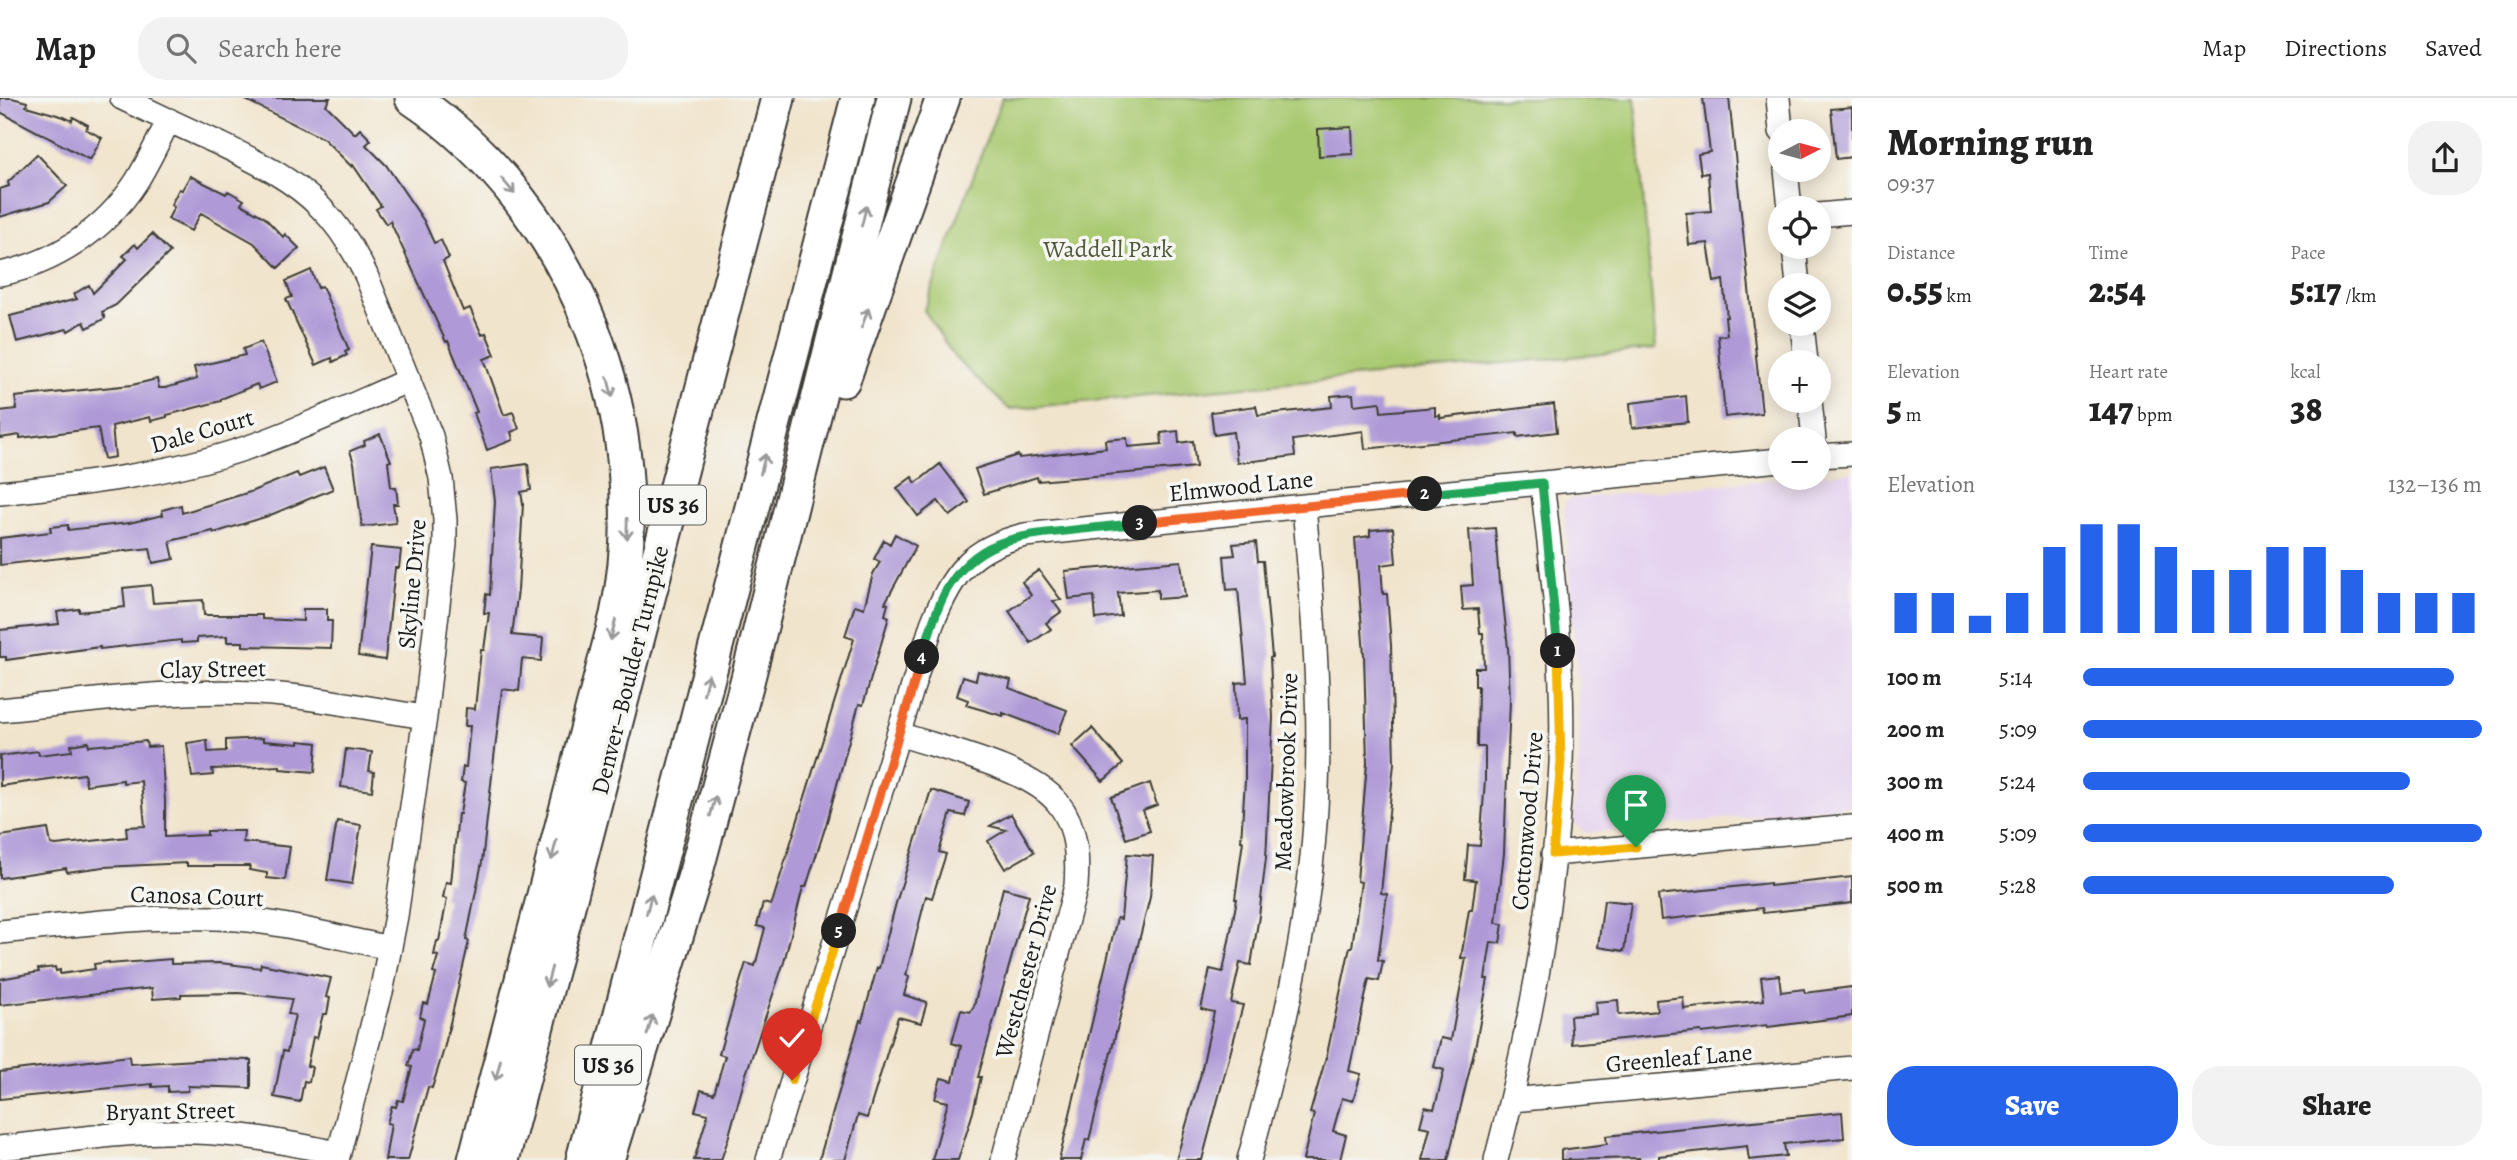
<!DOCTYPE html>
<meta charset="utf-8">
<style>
:root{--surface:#fff;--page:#f2f2f2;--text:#222;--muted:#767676;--line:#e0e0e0;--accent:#2563eb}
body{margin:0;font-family:Alegreya,serif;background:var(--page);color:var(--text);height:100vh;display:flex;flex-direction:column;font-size:26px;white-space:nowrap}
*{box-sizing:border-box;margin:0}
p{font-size:23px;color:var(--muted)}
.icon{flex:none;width:38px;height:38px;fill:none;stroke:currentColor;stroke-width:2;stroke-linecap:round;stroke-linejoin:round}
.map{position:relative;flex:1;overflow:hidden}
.side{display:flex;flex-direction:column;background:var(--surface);width:665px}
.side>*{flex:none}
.needle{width:46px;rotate:84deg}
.controls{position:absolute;left:1768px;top:21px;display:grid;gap:14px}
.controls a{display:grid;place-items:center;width:63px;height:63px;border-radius:50%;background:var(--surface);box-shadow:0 4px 18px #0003;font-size:35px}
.pin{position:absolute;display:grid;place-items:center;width:60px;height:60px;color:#fff;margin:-72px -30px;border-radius:50% 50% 50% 0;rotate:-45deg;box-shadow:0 0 7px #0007}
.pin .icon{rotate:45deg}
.km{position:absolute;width:35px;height:35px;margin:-18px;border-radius:50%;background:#222;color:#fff;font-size:19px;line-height:35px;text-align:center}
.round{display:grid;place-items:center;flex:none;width:74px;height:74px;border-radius:28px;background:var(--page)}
.head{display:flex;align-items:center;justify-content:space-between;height:119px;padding:0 35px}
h1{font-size:38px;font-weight:800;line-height:52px}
.stats{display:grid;grid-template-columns:repeat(3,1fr);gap:10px;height:119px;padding:7px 35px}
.stats div{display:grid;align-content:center}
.stats b{font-size:35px;font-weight:800}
.stats small{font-size:19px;font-weight:400}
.stats p{font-size:19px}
.chart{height:196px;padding:14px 35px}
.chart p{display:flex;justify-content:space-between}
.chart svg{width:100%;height:126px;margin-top:7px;stroke:var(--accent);stroke-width:6}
.cta{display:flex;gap:14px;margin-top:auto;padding:14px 35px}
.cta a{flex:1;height:80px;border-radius:28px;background:var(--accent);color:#fff;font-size:28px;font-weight:800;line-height:80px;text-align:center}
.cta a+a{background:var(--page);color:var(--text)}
ul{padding:0 35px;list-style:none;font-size:23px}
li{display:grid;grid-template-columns:112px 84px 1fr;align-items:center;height:52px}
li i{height:18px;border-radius:9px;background:var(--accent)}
header{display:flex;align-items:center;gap:42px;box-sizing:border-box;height:98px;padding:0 35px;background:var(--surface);border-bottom:2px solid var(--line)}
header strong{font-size:33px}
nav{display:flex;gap:38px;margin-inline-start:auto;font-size:24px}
.search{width:490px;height:63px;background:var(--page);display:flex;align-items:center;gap:18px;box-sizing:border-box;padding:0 24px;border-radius:28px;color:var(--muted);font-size:26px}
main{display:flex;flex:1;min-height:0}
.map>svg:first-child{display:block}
.built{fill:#e6d3f0}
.green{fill:#a9c970;stroke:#627246;stroke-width:2}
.building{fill:#af9ad7}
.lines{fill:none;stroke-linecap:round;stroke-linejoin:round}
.minor-casing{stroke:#3c3a36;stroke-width:26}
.highway-casing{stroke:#3c3a36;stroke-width:37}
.minor{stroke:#fff;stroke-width:23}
.highway{stroke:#fff;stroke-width:33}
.oneway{stroke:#999}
.split-1-casing{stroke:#fff;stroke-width:14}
.split-2-casing{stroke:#fff;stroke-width:14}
.split-3-casing{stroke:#fff;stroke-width:14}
.split-4-casing{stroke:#fff;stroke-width:14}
.split-5-casing{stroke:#fff;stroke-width:14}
.split-6-casing{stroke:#fff;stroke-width:14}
.split-1{stroke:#f5b400;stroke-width:9}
.split-2{stroke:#22a559;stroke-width:9}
.split-3{stroke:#f0652b;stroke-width:9}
.split-4{stroke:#22a559;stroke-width:9}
.split-5{stroke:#f0652b;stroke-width:9}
.split-6{stroke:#f5b400;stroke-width:9}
.labels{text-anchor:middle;stroke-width:7;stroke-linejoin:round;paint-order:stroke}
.shield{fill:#f6f6f2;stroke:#5d5d5c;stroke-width:2}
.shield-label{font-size:23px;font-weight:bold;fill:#1c1c1c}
.park-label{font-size:24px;fill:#4d5939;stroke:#f6f6f2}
.street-label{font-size:24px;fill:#1c1c1c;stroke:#f6f6f2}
</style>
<header>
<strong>Map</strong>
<div class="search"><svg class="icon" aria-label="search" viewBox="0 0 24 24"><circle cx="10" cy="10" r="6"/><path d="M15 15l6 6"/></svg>Search here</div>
<nav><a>Map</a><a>Directions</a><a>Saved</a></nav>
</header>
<main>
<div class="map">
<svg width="1852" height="1062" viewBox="0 0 1852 1062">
<rect width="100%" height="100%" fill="#f6f6f2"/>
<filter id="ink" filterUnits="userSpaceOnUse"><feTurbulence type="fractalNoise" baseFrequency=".0143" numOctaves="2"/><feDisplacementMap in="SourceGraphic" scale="14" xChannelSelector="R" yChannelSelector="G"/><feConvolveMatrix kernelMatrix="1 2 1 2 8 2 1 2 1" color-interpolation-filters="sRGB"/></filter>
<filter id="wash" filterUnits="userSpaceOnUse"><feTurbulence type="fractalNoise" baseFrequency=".00686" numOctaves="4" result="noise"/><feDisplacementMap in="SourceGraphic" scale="28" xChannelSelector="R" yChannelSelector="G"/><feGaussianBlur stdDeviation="1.57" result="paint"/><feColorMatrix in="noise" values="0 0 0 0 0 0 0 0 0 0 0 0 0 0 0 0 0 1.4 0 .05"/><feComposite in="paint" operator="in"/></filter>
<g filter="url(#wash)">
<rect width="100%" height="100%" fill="#f1e4cc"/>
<!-- built -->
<path class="built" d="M1852,374V708L1585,735L1574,724L1579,655L1578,588L1564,408L1570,401L1789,380H1818V377Z"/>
<!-- green -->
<path class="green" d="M1002,0H1635L1656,251L1009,311L955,260L924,212Z"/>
<g id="blocks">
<!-- building -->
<path class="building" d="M0,0H12L27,4L26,8L64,19L72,23L73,19L88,27L86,31L102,40L90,62L0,14Z
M242,0H330L326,7L355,36L360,31L371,42L366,47L386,67L424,123L434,145L441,142L449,160L443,163L463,213L470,210L482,237L486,235L495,257L484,261L504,317L513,314L519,331L511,334L513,342L487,352L474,315L477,314L448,243L446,244L390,123L386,126L376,111L381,108L353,67L352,69L324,41Z
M1703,0H1729L1762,315L1725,319L1718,238L1727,237L1725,219H1727L1723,182L1714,184L1708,145L1689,147L1686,115L1711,113L1708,75L1701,76L1698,56L1710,54Z
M1852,9V59L1836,61L1831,11Z
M1352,29L1353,56L1319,58L1318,31Z
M37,56L67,88L49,104L0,119V91L9,88L8,84Z
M190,78L226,96L228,93L244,102L241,106L264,119L283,139L285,136L299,150L278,170L254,145L201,115L191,133L168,121L174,109L171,107L179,91L182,92Z
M152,136L170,154L116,207L102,214L105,220L87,230L84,224L68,233L67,231L17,244L10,218L77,201L74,196L89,187L93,195L127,161L123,158L135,146L138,150Z
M311,172L318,190L322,188L349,252L345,254L347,257L333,264L332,260L316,267L286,201L292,199L286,183Z
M261,244L277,284L259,291L257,286L221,301V303L167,317V319L151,323L150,319L112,328L115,359L104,361L98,330L20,340V337L0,340V313L17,311L15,299L132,287L157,281L159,290H165L197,281L194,269L245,257L243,251Z
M1353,296L1354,307L1380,304L1381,314L1435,309V318L1440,317V320L1554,306L1557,334L1517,339V335L1365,351L1363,333L1293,342L1295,358L1237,365L1233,334L1214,337L1211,314L1256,308L1258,317L1332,309L1331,298Z
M1686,298L1688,324L1632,330L1630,305Z
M1178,333L1179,345L1193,343L1196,369L1038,383L1037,379L984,396L975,371L1018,357L1019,360L1106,350L1105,342L1127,340L1128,349L1162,346L1161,335Z
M380,336L391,363L388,364L391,389H396L398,406H393L396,425L362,429L354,365L350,353L365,347L364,343Z
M528,366L531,392L521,394L523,406L518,492L512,537L543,540L541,563L522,561L519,593L502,591L482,764L466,842L469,843L444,951L432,990L428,989L408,1062H385L391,1026L387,1025L392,1008L396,1009L398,1002L403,1003L412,969L408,968L413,951L417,952L424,921L420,919L423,905L428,906L436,876L433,875L438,858L434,857L437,843H439L447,801L443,800L446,784L451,785L458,716H460L465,685L461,684L463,669H466L470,628H465L466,610L475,611L481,552H484L489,515H484L486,496L490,497L495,403L491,371Z
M940,366L969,404L950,418L938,403L918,418L897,390L912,379L916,385Z
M324,369L333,391L268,418L214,435L213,433L170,443L174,461L153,465L150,450L0,467V440L51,434L50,429L68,427V432L129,425L163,417L162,412L181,407L182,415L250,394L297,375L299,379Z
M1393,430L1396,465L1381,467L1383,496H1387L1391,547L1394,665L1381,795L1387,796L1378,862L1383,863L1379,883L1369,881L1349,973L1361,976L1353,1003L1342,1000L1333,1033L1346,1037L1340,1062H1303L1314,1016L1310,1015L1327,956L1350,849H1352L1361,784L1357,783L1367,665L1364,557L1355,440L1370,438V432Z
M1495,430L1499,485L1501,484L1508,550L1510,602L1504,755L1496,825L1503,826L1500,845L1491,844L1485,881H1488L1476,945L1448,1062H1422L1430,1030L1420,1028L1425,1009L1434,1011L1437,1001L1444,972L1434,969L1441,940L1451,942L1466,860H1461L1469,812H1472L1476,782L1465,781L1468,747L1480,748L1485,682V649H1477L1478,588H1475V570H1484L1483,535H1480L1478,511L1463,512L1461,488L1473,487L1469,432Z
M895,436L916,448L885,505L888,506L885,517L889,519L863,607L859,606L826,727L806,789H803L784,864L746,976L728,1041L721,1062H694L708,1016L695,1013L701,992L714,996L725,958L719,956L736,897L746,865L755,868L765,830L757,828L763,805L771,807L773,802L854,541L845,538L855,507L864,510L873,476L880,464L874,461L884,442L890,446Z
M1256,444L1258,463H1263L1272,559L1270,560L1273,620L1266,760L1259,818L1251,867L1240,865L1231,905L1243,907L1202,1062H1176L1200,979L1214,914L1201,911L1210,871L1223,874L1237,801H1235L1243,743H1241L1245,683V621L1237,622L1236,585L1247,584L1238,491L1227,492L1224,458L1235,457L1233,446Z
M371,449L401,452L399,470H395L385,562L358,558Z
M1181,463L1185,499L1158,501V492L1118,495L1121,518L1096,521L1094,498L1069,501L1065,473Z
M1039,472L1061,502L1053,503L1061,514L1046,525L1051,531L1031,545L1009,513L1031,497L1022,484Z
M151,487L153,505L203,502L204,517H262V521L303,523V511H327V523H332L331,550L243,548V544H227V538L197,540V544L181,545V542L100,551V549L6,562V559H0V532L59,526L57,514L79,511V514L125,509L123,490Z
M978,573L1011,582L1009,590L1067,612L1058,636L1003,615V618L966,607L968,602L957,598L963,578L976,582Z
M1092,630L1123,666L1103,683L1072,648Z
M263,640V643L299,646V643L317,645L315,674L280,671V668L212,671L213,677L192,679L187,645L207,642L208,654L226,653V642Z
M146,643L147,649L161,648L165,702V739L207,737V733H244L243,744L290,749L285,782L267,780V775L249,772L250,768H187V765L103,769L67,774L66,770L0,780V738L48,731L51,746L56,747L127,739L126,729L145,728L141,683L123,685V682L86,687L84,676L0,688V658L38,653L39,657L72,653L71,647L88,644L89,648Z
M346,651L372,654L369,673L374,674L372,693L341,689Z
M1150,685L1157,707L1143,712L1150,733L1126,741L1111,699Z
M931,692L969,704L965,718L951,715L939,754L946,756L932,800L926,798L906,877L909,879L904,897L927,904L921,925L898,919L867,1020L858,1017L845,1062H819L860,922L862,923L877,870H879L896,805Z
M1011,716L1034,754L1005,771L988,743L1006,732L990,728Z
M337,723L361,727L352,786L327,782Z
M1127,756L1153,758L1150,799L1089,1042L1086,1041L1081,1062H1059L1117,820L1121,821Z
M1852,779V805L1763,815L1762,810L1661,822L1658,797L1770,785V788Z
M1003,790L1029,797L978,979H981L973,1014L958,1062H932L948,1004L935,1001L941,980L953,983L961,948L952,945L961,912L970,914L974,908Z
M1604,802L1631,805L1624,853L1598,849Z
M171,861V866L220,865L260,870L261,866L331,880L326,899L330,900L327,916H323L317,940L313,939L307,968L312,969L309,984L304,983L300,1004L274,999L283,953L287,954L295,917L288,916L292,901L239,895L181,896V899L153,901L152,890L0,907V881L39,874L38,871L55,869L56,873L60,872V876L95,871L94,866L109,864V866Z
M1779,877L1781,894L1804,891L1805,895L1852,889V918L1768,929L1767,927L1702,935L1701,933L1572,946L1570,918L1596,916L1595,904L1618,902L1619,917L1657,913L1656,902L1683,899L1684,911L1764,902L1761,879Z
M129,958L130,966L213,961L251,962V990L188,988V993L168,994V988L152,989V986L0,1001V974Z
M1842,1014L1844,1040L1784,1046L1786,1058L1749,1062L1747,1048L1659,1058V1062H1639V1060L1561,1062V1052L1607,1046L1606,1038Z"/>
</g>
</g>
<g filter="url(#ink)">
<use href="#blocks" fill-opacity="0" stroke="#3c3a36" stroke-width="2"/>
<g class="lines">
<!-- minor casing -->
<g class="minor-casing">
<path id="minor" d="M122,0C153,15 184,30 216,44C253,62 292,80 321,110C340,129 354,152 366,177L431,338L441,380L445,422V446L425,619L396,818L382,890L337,1062
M1778,0L1781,33
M1786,72L1790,110
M1818,117L1852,114
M1794,149L1798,187
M0,176C55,165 105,132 136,84C148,65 158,43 169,22
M1802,226L1806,264
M1810,303L1814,341
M1818,358L1852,356
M0,395C84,386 166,377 246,350C302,331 356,305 409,282
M0,612C84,604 170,591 256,595C312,598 369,611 425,619
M899,636C943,651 1030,670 1058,705C1077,728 1078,760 1076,788L1003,1062
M1553,756L1852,729
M0,834C79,826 157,816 237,821C288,825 340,840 390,850
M1512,1002L1852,970
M0,1050C64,1043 129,1032 194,1034C243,1035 291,1046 339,1055
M768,1062L932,526C952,476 970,450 1025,437L1304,408L1780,362
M1249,1062C1279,952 1307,839 1315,725C1323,619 1313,513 1304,408
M1496,1062C1530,932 1556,799 1561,665C1565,571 1553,477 1542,385"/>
</g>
<!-- highway casing -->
<g class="highway-casing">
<path id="highway" d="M412,0C575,110 658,326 617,517L475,1062
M843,282L943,0
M502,1062L778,0
M583,1062L858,0
M607,1062L696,774L747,584L894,0"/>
</g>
<!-- minor -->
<use href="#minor" class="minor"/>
<!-- highway -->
<use href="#highway" class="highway"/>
</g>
<!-- one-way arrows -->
<defs><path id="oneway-shaft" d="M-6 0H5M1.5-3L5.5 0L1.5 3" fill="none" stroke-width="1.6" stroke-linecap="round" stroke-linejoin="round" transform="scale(1.75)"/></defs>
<g class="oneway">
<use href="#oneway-shaft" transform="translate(508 88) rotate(50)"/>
<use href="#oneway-shaft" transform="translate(864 118) rotate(-76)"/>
<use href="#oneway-shaft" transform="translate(865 220) rotate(-70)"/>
<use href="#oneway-shaft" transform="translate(610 289) rotate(76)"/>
<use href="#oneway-shaft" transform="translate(763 366) rotate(-76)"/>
<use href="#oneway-shaft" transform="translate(627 431) rotate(91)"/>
<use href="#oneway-shaft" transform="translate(613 532) rotate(104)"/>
<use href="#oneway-shaft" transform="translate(706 586) rotate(-76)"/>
<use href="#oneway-shaft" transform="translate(713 708) rotate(-75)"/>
<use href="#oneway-shaft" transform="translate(554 752) rotate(104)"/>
<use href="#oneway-shaft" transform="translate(649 806) rotate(-76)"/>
<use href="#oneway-shaft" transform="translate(549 879) rotate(105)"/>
<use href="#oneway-shaft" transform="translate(650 927) rotate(-73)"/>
<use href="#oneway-shaft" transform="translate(498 972) rotate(104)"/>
</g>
</g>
<g class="lines" filter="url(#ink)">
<!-- split-1 casing -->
<g class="split-1-casing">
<path id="split-1" d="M1558,553L1561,664L1553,756L1636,749"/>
</g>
<!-- split-2 casing -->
<g class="split-2-casing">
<path id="split-2" d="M1425,396L1542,385L1558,553"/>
</g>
<!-- split-3 casing -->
<g class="split-3-casing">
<path id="split-3" d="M1140,425L1425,396"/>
</g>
<!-- split-4 casing -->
<g class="split-4-casing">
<path id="split-4" d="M922,559C929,537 935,513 946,493C974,444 1013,438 1065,433C1090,430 1115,428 1140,425"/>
</g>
<!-- split-5 casing -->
<g class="split-5-casing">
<path id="split-5" d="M839,833L922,559"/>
</g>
<!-- split-6 casing -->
<g class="split-6-casing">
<path id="split-6" d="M792,982L839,833"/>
</g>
<!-- split-1 -->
<use href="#split-1" class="split-1"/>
<!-- split-2 -->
<use href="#split-2" class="split-2"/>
<!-- split-3 -->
<use href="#split-3" class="split-3"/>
<!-- split-4 -->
<use href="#split-4" class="split-4"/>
<!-- split-5 -->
<use href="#split-5" class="split-5"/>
<!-- split-6 -->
<use href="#split-6" class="split-6"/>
</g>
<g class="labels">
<!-- shield labels -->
<g class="shield">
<rect x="640" y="387.5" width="66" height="39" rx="5"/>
<rect x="575" y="947.5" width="66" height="39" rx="5"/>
</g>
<g class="shield-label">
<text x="673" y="415">US 36</text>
<text x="608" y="975">US 36</text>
</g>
<!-- park labels -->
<g class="park-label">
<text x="1108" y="159">Waddell Park</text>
</g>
<!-- street labels -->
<g class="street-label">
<text transform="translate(202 333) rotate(-16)" y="8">Dale Court</text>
<text transform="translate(1241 388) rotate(-6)" y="8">Elmwood Lane</text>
<text transform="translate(412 486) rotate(-85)" y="8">Skyline Drive</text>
<text transform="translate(213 571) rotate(-1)" y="8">Clay Street</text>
<text transform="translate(630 572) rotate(-76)" y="8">Denver–Boulder Turnpike</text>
<text transform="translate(1286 674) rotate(-88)" y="8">Meadowbrook Drive</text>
<text transform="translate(1527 723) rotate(-85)" y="8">Cottonwood Drive</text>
<text transform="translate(197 798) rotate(2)" y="8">Canosa Court</text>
<text transform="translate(1026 873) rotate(-75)" y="8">Westchester Drive</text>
<text transform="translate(1679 960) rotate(-5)" y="8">Greenleaf Lane</text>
<text transform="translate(170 1013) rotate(-1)" y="8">Bryant Street</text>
</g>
</g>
</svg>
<div class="controls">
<a><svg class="needle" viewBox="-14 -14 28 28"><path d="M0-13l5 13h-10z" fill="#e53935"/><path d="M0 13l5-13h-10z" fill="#767676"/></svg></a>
<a><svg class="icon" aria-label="locate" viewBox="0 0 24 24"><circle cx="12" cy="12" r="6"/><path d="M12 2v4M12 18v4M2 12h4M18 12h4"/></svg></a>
<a><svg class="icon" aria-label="layers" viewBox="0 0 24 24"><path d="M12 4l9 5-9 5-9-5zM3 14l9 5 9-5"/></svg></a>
<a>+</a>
<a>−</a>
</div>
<div class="pin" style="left:1636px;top:749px;background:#1e9e55"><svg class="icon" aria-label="arrive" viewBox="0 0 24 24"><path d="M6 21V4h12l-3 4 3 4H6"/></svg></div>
<div class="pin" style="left:792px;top:982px;background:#d93025"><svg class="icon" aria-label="check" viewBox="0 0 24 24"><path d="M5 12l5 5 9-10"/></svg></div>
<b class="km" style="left:1558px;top:553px">1</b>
<b class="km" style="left:1425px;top:396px">2</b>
<b class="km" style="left:1140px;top:425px">3</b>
<b class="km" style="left:922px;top:559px">4</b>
<b class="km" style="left:839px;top:833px">5</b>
</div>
<section class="side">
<div class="head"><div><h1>Morning run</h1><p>09:37</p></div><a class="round"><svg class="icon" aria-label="share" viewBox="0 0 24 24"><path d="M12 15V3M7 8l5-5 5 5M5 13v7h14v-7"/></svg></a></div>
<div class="stats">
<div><p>Distance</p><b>0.55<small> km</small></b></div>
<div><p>Time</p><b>2:54</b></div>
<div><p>Pace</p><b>5:17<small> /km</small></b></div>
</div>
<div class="stats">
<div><p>Elevation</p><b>5<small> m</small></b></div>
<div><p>Heart rate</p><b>147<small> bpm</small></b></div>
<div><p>kcal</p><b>38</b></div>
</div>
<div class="chart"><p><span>Elevation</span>132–136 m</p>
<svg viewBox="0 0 160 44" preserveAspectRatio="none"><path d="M5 44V30M15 44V30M25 44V38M35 44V30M45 44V14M55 44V6M65 44V6M75 44V14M85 44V22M95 44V22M105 44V14M115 44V14M125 44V22M135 44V30M145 44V30M155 44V30"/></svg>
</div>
<ul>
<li><b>100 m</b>5:14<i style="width:93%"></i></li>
<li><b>200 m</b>5:09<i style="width:100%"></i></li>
<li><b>300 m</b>5:24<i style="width:82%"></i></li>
<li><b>400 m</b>5:09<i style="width:100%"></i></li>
<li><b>500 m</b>5:28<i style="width:78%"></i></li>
</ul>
<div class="cta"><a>Save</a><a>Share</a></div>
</section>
</main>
